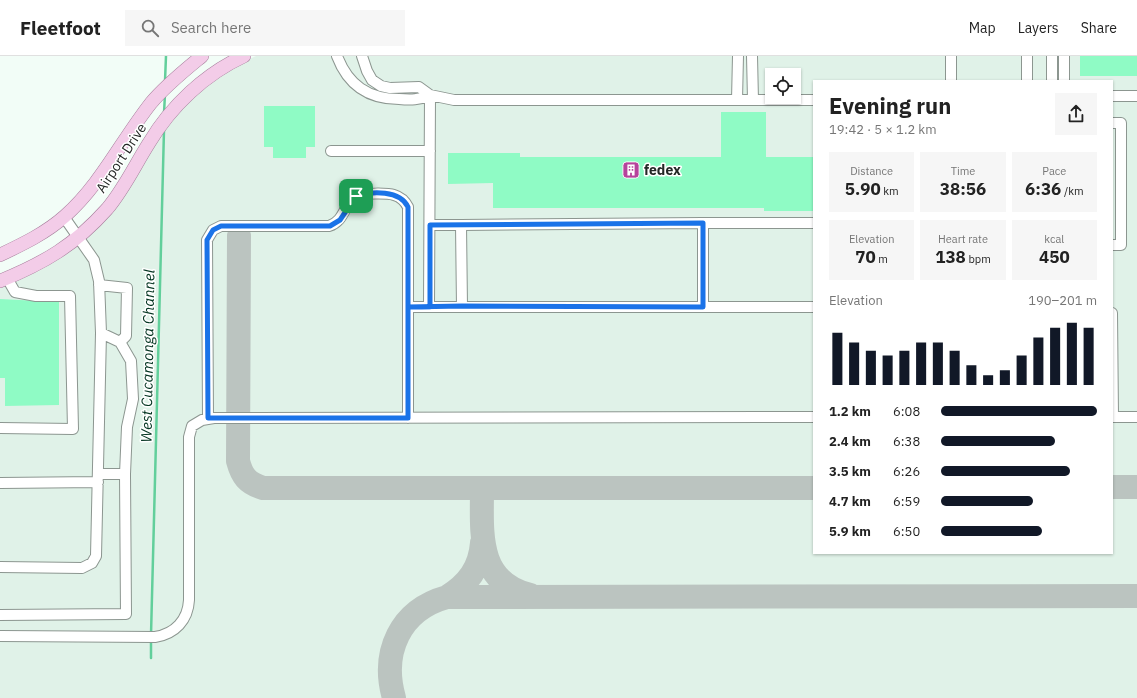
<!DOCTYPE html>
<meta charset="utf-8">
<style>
:root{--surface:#fff;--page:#f6f6f6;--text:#222;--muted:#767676;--line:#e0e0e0;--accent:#111827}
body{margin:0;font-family:"IBM Plex Sans",sans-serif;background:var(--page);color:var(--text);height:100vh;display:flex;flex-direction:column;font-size:15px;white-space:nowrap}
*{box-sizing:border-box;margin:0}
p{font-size:13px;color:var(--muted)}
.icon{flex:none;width:22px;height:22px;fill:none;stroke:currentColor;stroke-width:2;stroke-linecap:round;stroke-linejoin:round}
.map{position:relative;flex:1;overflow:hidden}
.details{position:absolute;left:813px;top:24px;width:300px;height:474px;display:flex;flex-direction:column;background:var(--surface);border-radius:0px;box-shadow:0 1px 3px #0004}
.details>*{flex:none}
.tools{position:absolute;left:765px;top:12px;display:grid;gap:8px}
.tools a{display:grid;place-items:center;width:36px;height:36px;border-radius:0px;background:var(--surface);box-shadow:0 1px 3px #0004;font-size:20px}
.pin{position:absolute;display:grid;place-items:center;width:34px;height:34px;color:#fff;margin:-17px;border-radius:8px;box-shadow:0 2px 6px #0006}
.round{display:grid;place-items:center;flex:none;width:42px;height:42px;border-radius:0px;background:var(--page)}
.summary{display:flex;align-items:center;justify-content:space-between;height:68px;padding:0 16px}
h1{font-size:22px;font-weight:700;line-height:30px}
.figures{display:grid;grid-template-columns:repeat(3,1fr);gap:6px;height:68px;padding:4px 16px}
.figures div{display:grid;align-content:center;border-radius:0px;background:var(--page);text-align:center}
.figures b{font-size:17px;font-weight:700}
.figures small{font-size:11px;font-weight:400}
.figures p{font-size:11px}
.chart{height:112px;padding:8px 16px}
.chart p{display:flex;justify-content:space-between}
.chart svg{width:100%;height:72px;margin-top:4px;stroke:var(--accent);stroke-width:6}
ul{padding:0 16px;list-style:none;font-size:13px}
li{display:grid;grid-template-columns:64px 48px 1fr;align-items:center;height:30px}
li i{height:10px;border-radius:5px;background:var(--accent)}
header{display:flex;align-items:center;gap:24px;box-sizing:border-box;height:56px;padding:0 20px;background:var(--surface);border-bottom:1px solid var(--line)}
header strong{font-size:19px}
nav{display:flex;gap:22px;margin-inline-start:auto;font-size:14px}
.search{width:280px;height:36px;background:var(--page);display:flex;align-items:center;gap:10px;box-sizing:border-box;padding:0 14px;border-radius:0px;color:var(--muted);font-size:15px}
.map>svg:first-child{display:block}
.built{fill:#e0f2e8;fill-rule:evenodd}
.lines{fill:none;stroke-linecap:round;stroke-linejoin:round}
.stream{stroke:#62cf9b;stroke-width:2.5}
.taxiway{stroke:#bbc4c0;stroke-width:24}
.building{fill:#8ffbc5}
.minor-casing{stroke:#8c9690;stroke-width:12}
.major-casing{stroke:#a57c9a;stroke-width:14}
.minor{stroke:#fff;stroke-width:10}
.major{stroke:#f3cce8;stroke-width:13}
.route-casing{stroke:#fff;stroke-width:8}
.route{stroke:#1a73e8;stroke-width:5}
.labels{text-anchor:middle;stroke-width:3;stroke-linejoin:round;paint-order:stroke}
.street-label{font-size:14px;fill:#232725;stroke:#fff}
.poi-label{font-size:14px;font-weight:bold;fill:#232725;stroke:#fff;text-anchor:start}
.water-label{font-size:15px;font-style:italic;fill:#053622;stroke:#fff}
</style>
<header>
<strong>Fleetfoot</strong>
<div class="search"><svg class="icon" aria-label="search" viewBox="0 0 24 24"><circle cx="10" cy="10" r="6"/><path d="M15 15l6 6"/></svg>Search here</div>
<nav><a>Map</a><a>Layers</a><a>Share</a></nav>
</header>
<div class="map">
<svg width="1137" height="642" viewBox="0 0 1137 642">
<rect width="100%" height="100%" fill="#f2fdf7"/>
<!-- built -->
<path class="built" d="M256,0H1137V642H0V232L39,215L67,198L101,168L124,141L152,93L176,58L211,26L243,6ZM772,19H794V41H772ZM814,25H1112V497H814Z"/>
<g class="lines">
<!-- stream -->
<path class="stream" d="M165,25L166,0
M164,57L165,38
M151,579L164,74
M151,602V584"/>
<!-- taxiway -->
<path class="taxiway" d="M239,180L238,405C242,420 247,427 263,432H814
M1112,431H1137
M482,432C482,476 476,526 530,539
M447,541C468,528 480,512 482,487
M394,642C381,596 400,554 447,541L1137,540"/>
</g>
<!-- building -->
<path class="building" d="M1080,0H1137V20H1080Z
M264,50H315V91H306V102H273V91H264Z
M721,56H766V101H814V155H764V152H493V127L448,128V97H520V101H721Z
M0,243L59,246V349L5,350V322H0Z"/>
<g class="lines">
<!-- minor casing -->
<g class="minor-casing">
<path id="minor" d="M337,0C348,29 368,43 399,43C411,44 419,44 430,39
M362,0L367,15L372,24L381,30L390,32L419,31L430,39L454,44H814
M752,0L753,44
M1027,0V25
M951,25V0
M1052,25V0
M1064,25V0
M1112,40H1137
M737,44L738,0
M1112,67H1121V189H1112
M331,95H430
M703,167V251
M430,169H461
M99,229L127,232L126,280L120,286
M408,251V362
M429,251L430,39
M462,251L461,169L703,167H814
M1112,257L1113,361
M101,277L120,286L131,305L133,343L127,371L125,418
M1112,361H1137
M208,362L207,184L213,174L221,170H329C345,165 344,147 356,140C362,137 388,137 394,139C401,141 405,145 408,151V251H814
M0,372L73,373L70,240H36L15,236L7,222
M0,427L98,426
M0,511L82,512L92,507L96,500L101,277L99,225L94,204L64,161
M0,559L126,558L125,418H98
M0,580L155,581C175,578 188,564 189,544V381L192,370L202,364L214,362L814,361"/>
</g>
<!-- major casing -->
<g class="major-casing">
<path id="major" d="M0,199C23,188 46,177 65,160C101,128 121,85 151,47C166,29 185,14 202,0
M0,225C44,207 75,189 107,153C124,133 135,109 149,87C171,50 205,18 244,0"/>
</g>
<!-- minor -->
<use href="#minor" class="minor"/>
<!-- major -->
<use href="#major" class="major"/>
</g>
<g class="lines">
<!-- route casing -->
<g class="route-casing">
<path id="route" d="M356,140L340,164L330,170H221L213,174L207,184L208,362H408V251L462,250L703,251V167L430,169V251H408V151C400,134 372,135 356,140"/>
</g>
<!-- route -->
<use href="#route" class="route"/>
</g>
<!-- icons -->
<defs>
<g id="building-square" transform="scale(0.9)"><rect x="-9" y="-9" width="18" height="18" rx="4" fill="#b6439c" stroke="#fff"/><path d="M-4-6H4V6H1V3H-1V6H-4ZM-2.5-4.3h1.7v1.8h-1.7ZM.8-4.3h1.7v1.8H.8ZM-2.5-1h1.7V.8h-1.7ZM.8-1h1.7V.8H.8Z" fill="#fff"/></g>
</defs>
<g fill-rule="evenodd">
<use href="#building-square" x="631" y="114"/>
</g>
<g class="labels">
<!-- street labels -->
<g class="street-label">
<text transform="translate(121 102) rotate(-57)" y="5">Airport Drive</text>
</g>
<!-- poi labels -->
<g class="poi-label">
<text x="644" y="119">fedex</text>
</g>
<!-- water labels -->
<g class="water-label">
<text transform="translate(148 300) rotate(-89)" y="5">West Cucamonga Channel</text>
</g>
</g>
</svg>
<div class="tools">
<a><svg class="icon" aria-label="locate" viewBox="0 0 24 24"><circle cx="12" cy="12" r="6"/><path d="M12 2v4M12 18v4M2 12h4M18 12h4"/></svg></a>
</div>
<div class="pin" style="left:356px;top:140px;background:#1e9e55"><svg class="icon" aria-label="arrive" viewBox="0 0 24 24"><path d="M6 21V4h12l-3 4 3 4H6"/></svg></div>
<section class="details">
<div class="summary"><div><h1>Evening run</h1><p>19:42 · 5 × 1.2 km</p></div><a class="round"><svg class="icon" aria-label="share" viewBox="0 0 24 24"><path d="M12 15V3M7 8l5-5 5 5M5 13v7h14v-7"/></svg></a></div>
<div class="figures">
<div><p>Distance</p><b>5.90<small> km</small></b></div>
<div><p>Time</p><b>38:56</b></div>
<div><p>Pace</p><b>6:36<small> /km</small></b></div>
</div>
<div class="figures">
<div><p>Elevation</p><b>70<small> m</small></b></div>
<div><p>Heart rate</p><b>138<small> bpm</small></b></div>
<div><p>kcal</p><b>450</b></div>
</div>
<div class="chart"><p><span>Elevation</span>190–201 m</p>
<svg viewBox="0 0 160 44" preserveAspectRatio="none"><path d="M5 44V12M15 44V18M25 44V23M35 44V26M45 44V23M55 44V18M65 44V18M75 44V23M85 44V32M95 44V38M105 44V35M115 44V26M125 44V15M135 44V9M145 44V6M155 44V9"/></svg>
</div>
<ul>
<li><b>1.2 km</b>6:08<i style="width:100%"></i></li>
<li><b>2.4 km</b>6:38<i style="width:73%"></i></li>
<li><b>3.5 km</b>6:26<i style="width:83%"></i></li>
<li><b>4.7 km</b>6:59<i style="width:59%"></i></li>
<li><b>5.9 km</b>6:50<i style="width:65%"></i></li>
</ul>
</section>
</div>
